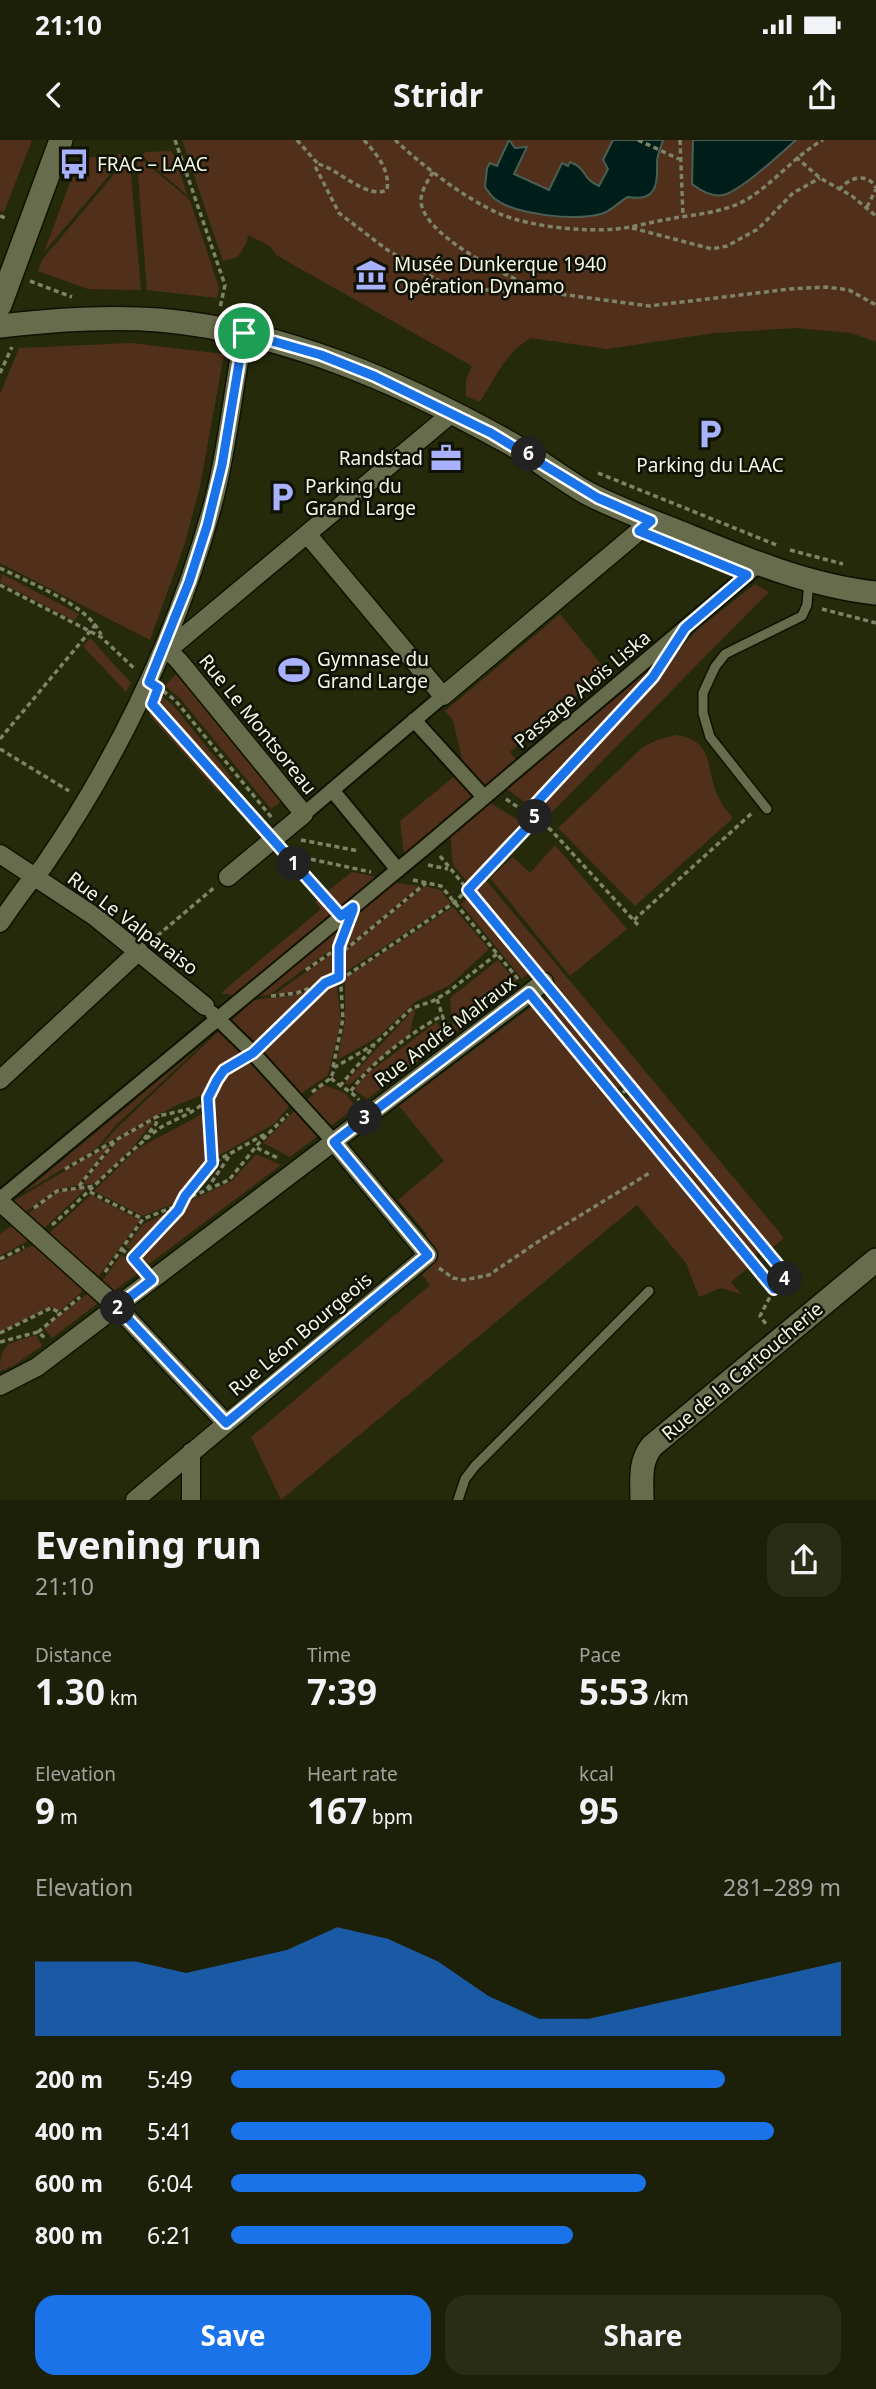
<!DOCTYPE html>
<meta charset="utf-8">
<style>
:root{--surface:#1c2008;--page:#292d16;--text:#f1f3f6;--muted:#a0a39c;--accent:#1a73e8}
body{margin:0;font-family:"Noto Sans",sans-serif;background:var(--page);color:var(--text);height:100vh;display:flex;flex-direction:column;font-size:26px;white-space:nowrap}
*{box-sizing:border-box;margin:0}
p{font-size:23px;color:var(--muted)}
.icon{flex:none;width:38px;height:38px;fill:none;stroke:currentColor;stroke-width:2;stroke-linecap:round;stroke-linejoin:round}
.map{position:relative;height:1360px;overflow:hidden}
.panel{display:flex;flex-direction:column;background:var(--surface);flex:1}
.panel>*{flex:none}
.pin{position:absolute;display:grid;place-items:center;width:60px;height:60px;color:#fff;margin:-30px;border:4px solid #fff;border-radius:50%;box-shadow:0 2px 7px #0007}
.km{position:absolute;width:35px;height:35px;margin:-18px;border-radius:50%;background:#222;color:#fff;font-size:19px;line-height:35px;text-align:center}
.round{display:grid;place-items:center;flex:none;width:74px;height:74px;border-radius:21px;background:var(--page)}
.overview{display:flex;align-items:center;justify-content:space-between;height:119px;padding:0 35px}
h1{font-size:38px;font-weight:700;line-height:52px}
.stats{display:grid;grid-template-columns:repeat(3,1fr);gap:10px;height:119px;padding:7px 35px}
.stats div{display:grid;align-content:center}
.stats b{font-size:35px;font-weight:700}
.stats small{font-size:19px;font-weight:400}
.stats p{font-size:19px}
.chart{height:196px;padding:14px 35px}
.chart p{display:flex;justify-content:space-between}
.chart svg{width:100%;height:126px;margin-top:7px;fill:var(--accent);opacity:.7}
.button{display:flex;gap:14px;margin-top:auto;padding:14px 35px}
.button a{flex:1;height:80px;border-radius:21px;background:var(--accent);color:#fff;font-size:28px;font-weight:700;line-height:80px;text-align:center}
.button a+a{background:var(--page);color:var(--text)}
ul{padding:0 35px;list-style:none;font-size:23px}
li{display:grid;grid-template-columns:112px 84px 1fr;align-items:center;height:52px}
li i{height:18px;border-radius:9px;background:var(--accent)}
.status{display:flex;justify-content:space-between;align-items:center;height:49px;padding:0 35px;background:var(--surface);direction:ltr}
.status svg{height:19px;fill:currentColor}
header{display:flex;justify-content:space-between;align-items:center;height:91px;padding:0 35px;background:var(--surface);font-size:32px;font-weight:700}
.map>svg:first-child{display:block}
.green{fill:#50301a}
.water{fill:#001e19;stroke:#495f56;stroke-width:2}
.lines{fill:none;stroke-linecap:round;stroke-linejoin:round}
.service-casing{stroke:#0f1200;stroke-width:12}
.pedestrian-casing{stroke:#0f1200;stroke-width:18}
.minor-casing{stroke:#0f1200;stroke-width:21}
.tertiary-casing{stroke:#0f1200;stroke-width:26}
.path{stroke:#7e8369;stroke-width:3.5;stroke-dasharray:5 3.5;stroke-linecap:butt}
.service{stroke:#676d4c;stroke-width:9}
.pedestrian{stroke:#676d4c;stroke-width:14}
.minor{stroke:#676d4c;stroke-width:18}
.tertiary{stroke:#676d4c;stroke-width:23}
.route-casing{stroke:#fff;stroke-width:14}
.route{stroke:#1a73e8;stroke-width:9}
.labels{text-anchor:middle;stroke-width:5;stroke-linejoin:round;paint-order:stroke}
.poi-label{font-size:19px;fill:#f3f8e5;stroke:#0f1105;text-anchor:start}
.street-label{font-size:19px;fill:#f3f8e5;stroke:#0f1105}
</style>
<div class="status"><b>21:10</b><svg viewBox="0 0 49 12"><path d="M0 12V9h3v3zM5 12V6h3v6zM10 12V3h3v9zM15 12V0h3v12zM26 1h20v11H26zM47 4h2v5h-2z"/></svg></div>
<header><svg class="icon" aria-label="back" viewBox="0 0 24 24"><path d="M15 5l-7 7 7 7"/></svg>Stridr<svg class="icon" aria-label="share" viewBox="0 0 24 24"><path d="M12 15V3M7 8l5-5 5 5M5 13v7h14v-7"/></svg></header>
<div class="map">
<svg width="876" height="1360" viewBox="0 0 876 1360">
<rect width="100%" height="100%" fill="#252a0b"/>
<!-- green -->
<path class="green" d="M0,0H32L4,72L0,71Z
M182,0H876V202L851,193L796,188L715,193L607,209L531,198C507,211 494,239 480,262L466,256V239L472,226L276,115L270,106L248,95L247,102L238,117L223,121Z
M172,11L188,56L142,16L145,12Z
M120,14L124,18L44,112L79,19Z
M140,18L190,60L219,148L217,158L147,150L137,23Z
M126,20L130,23L141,150L88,149L38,131L42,120Z
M131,203L224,214L200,347L184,406L150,500L0,423V254L19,208Z
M2,434L79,474L75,481L0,442Z
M755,444L769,452L547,677L536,669L698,489Z
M560,474L606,530L510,612L518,622L482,648L464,628L453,580L445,571Z
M90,498L131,543L126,552L83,506Z
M651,528L652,533L530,666L507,649Z
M176,534L282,661L271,669L179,557L165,546Z
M160,555L172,564L232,638L227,642L156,564Z
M154,571L223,649L219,653L149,575Z
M676,595C712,600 706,623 715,649C719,660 725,670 733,678L635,766L558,688L643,607L657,600Z
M457,634L476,656L404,714L400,681Z
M489,662L521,682L469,744L453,725L450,694Z
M555,705L627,789L570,836L490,738L513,717L530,733Z
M352,732L377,737L341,770L325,753Z
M485,739L784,1098L771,1109L474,750Z
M395,743L420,746L341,812C338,781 375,760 395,743Z
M425,746L440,750L451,763L341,835L340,815Z
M320,758L336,775L237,856L221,853L321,769L315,762Z
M468,758L530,832L522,839L461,764Z
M453,767L489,809L450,845L415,862L378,897L337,920L345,882V838Z
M348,781L337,805L269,855L259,856Z
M337,810L338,834L298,852L273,855Z
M498,820L518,844L453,894L450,858Z
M336,840L341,880L328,935L299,955L259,912L289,881Z
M315,847L255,908L230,882L254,860L298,854Z
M550,857L622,945L615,951L542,863Z
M535,864L750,1126L731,1142L741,1154L721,1148L699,1157L686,1123L637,1065L281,1360L251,1297L430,1145L422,1135L438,1119L422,1099L427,1094L398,1060L444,1021L399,966Z
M416,867L410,893L349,945L345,943Z
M437,882L447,899L367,959L354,949L369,932Z
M221,889L246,915L224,927L202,955L175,966L101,1006L118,987Z
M206,901L115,986L96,1009L23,1053Z
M250,920L291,964L274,984L215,1018C212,989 206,956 226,932C231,926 243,923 250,920Z
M324,945L345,953L356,967L328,988L305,962Z
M631,955L760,1111L752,1118L623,961Z
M296,969L319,995L290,1017L263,1003Z
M206,972L209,1021L176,1063L143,1076L94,1051L137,1009Z
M155,980L130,1010L96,1043L82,1045L120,998Z
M114,1002L78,1045L56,1050L23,1074L10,1063Z
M256,1014L281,1025L149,1124L138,1115L190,1061L232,1041Z
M88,1047L41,1091L25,1076L56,1052Z
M91,1055L140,1080L96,1140L47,1095Z
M174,1069L135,1112L126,1107L142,1085Z
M15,1083L33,1098L0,1116V1094Z
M38,1103L87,1147L60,1171L50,1167L0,1192V1122Z
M122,1114L138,1133L110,1154L100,1144Z
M91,1151L101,1161L52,1198L44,1188Z
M36,1195L42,1206L13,1226L0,1231C0,1200 11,1204 36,1195Z"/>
<!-- water -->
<path class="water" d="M509,0L515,8L527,7L514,34L549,50L562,23L568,26L570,22C588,29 581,38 599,46L608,29L603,20L613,0H663C661,7 657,15 657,22C658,45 656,62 628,57C618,62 612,71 601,74C575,81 516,75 495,59C491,56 488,51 485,47L487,28L490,23L497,26Z
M693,0H796C781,13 741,51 723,55C712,57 701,51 692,44Z"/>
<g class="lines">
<!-- service casing -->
<g class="service-casing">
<path id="service" d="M767,669L710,597L703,573V553L715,527L725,514L802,476L807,465L809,439
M458,1360L465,1339L475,1326L649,1151"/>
</g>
<!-- pedestrian casing -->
<g class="pedestrian-casing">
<path id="pedestrian" d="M414,580L484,657
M332,650L398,730
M304,674L443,556
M212,873L253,913L334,1002
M0,1059L429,704L760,424"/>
</g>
<!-- minor casing -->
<g class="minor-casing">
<path id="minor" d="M307,394L443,556L651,381
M164,506L179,521L304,674L228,737
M169,509L452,273
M0,714L94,776L205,866
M0,783C9,770 18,757 28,744C33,737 40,732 45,724C121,613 179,490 214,360C228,306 233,249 244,193
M0,940L139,811
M0,1062L117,1167L226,1283
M0,1246L37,1227L544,842
M191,1312V1360
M135,1360L428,1115L334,1002"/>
</g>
<!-- tertiary casing -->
<g class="tertiary-casing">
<path id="tertiary" d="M0,165L61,0
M0,186C52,180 106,176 159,180C283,191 398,241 506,301C534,316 559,337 587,353C618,369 651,381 684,394C745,419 810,446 876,453
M642,1360C642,1340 639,1322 652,1306L876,1120"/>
</g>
<!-- path -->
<path class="path" d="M175,0L225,145L220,168
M297,0L318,24
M364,0C377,15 390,29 387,50C367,60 337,28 318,24L316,28L339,73L386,109L444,144L459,149L545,152L649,166L790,149L826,147L849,150L876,165
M395,0C424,27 464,58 500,74C532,87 583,92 617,89C633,87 648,83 664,80C688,75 715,74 738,64C769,50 792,17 823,0
M638,0L679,19
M680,0L683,76
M796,17L820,38L852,56L876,76
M433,32C427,42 418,55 422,67C432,100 509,137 539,150
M839,50C849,37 868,32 876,48
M867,67L876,49
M0,76L8,79
M632,88L712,109L727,106L758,89L793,53L820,38
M30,141L72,157
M0,233L12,207
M598,333L779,406
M790,410L843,424
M0,428C29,443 89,465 101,495
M0,445L101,497L135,529
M822,469L876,483
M163,551L175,560L272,678
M156,569L261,686
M0,599L96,484
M0,609L69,651
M506,659L551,690L638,785
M527,673L641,549
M301,700L359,711
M286,714L371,732
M287,715L330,764
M440,716L533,829
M428,725L448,729
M413,740L441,746L518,839
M634,780L752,673
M343,797L339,807V815L426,743
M151,801L215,747
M306,830L339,807
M340,840L455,762L536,678
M271,856L297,853L339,837
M556,856L787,1137L774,1149L760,1176L766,1184
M437,859L448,893
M541,867L774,1149
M264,903L325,843
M333,927L343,879L339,815
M331,938C339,947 351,950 359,960
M340,946L374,906
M351,951C371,922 412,892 443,875
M312,952L331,938L335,927L375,904L412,868L433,861L448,852L497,814
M208,958L213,1023
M616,958L630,947
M144,999L156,984L158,976
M257,1008L280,1019
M65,1029L158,976L190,969
M79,1046L116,1000
M207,1049L232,1012
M90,1052L143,1079
M184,1060L229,1040L259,1003L288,974
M34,1068L57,1051L94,1046
M52,1085C87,1054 120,1019 157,990C171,980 188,976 200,966C219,952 212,935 238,922
M122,1109L141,1127
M133,1118L178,1070L185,1056L213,1023L267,993
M0,1119L24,1107
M439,1128L453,1138L464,1140L489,1135L545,1097L651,1032
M105,1132L143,1079L181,1064
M38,1192L80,1157
M0,1193L51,1168L60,1173
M0,1202L38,1192L46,1199"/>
<!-- service -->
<use href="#service" class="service"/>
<!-- pedestrian -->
<use href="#pedestrian" class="pedestrian"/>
<!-- minor -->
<use href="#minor" class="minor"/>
<!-- tertiary -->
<use href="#tertiary" class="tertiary"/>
</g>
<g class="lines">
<!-- route casing -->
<g class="route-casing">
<path id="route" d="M244,193L321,215L374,236L491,293L598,358L651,381L639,391L747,435L685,488L653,537L527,673L536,678L468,750L788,1137L774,1149L529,853L334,1002L428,1115L226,1283L117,1167L152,1140L133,1118L178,1070L185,1056L212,1023L208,958L217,940L224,930L253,913L325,843L339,837V807L353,770V767L341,776L152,564L158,548L149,542L189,442L207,386L222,325Z"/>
</g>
<!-- route -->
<use href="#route" class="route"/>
</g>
<!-- icons -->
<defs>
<g id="bus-bare" transform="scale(2.415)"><path d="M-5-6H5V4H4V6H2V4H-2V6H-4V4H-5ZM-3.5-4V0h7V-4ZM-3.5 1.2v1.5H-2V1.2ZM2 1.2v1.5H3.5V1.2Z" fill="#a7b1fc" stroke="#0f1105" stroke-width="2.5" paint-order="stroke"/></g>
<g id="museum-bare" transform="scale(2.415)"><path d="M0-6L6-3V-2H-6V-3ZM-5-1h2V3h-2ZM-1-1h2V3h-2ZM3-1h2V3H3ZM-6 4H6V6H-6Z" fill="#a7b1fc" stroke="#0f1105" stroke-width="2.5" paint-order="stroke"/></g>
<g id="parking-bare" transform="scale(2.415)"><path d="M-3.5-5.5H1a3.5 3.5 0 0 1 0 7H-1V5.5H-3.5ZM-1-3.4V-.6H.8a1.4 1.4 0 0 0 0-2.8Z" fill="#a7b1fc" stroke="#0f1105" stroke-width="2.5" paint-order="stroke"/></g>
<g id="office-bare" transform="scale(2.415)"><path d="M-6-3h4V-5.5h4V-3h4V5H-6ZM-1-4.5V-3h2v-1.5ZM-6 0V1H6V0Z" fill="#a7b1fc" stroke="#0f1105" stroke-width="2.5" paint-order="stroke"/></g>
<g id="stadium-bare" transform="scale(2.415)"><path d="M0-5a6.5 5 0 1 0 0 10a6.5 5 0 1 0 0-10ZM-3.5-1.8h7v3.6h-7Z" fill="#a7b1fc" stroke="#0f1105" stroke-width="2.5" paint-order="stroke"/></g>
</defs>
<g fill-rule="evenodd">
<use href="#bus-bare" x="74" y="24"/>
<use href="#museum-bare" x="371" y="135"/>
<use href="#parking-bare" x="710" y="294"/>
<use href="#office-bare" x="446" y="318"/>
<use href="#parking-bare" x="282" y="357"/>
<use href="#stadium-bare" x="294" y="530"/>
</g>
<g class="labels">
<!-- poi labels -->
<g class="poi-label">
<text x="97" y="31">FRAC – LAAC</text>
<text x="394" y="131">Musée Dunkerque 1940<tspan x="394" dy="22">Opération Dynamo</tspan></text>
<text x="423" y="325" text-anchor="end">Randstad</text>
<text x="710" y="332" text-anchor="middle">Parking du LAAC</text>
<text x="305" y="353">Parking du<tspan x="305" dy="22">Grand Large</tspan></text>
<text x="317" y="526">Gymnase du<tspan x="317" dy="22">Grand Large</tspan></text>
</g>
<!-- street labels -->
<g class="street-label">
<text transform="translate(582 549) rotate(-40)" y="7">Passage Aloïs Liska</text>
<text transform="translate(258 584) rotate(51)" y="7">Rue Le Montsoreau</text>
<text transform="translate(133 783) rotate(37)" y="7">Rue Le Valparaiso</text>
<text transform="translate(445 891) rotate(-37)" y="7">Rue André Malraux</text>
<text transform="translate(300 1194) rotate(-40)" y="7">Rue Léon Bourgeois</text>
<text transform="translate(742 1231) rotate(-40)" y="7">Rue de la Cartoucherie</text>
</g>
</g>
</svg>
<div class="pin" style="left:244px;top:193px;background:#1e9e55"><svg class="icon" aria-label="arrive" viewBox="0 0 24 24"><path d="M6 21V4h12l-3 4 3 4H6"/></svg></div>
<b class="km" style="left:294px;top:724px">1</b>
<b class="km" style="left:118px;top:1168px">2</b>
<b class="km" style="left:365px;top:978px">3</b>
<b class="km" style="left:785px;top:1139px">4</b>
<b class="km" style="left:535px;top:677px">5</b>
<b class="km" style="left:529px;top:314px">6</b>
</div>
<section class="panel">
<div class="overview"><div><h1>Evening run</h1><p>21:10</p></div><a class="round"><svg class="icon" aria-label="share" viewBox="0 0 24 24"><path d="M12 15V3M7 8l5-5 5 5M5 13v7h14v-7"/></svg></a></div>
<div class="stats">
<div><p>Distance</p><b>1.30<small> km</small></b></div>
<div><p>Time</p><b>7:39</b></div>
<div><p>Pace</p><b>5:53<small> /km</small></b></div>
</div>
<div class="stats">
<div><p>Elevation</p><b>9<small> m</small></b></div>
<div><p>Heart rate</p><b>167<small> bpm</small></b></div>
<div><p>kcal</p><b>95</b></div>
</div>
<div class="chart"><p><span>Elevation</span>281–289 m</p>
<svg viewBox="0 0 160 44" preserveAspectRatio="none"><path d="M0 44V18L10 18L20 18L30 22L40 18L50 14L60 6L70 10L80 18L90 30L100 38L110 38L120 34L130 30L140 26L150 22L160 18V44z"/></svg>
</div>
<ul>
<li><b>200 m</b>5:49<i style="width:81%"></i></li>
<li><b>400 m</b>5:41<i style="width:89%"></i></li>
<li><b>600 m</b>6:04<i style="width:68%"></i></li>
<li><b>800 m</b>6:21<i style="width:56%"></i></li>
</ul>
<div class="button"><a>Save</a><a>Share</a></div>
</section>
